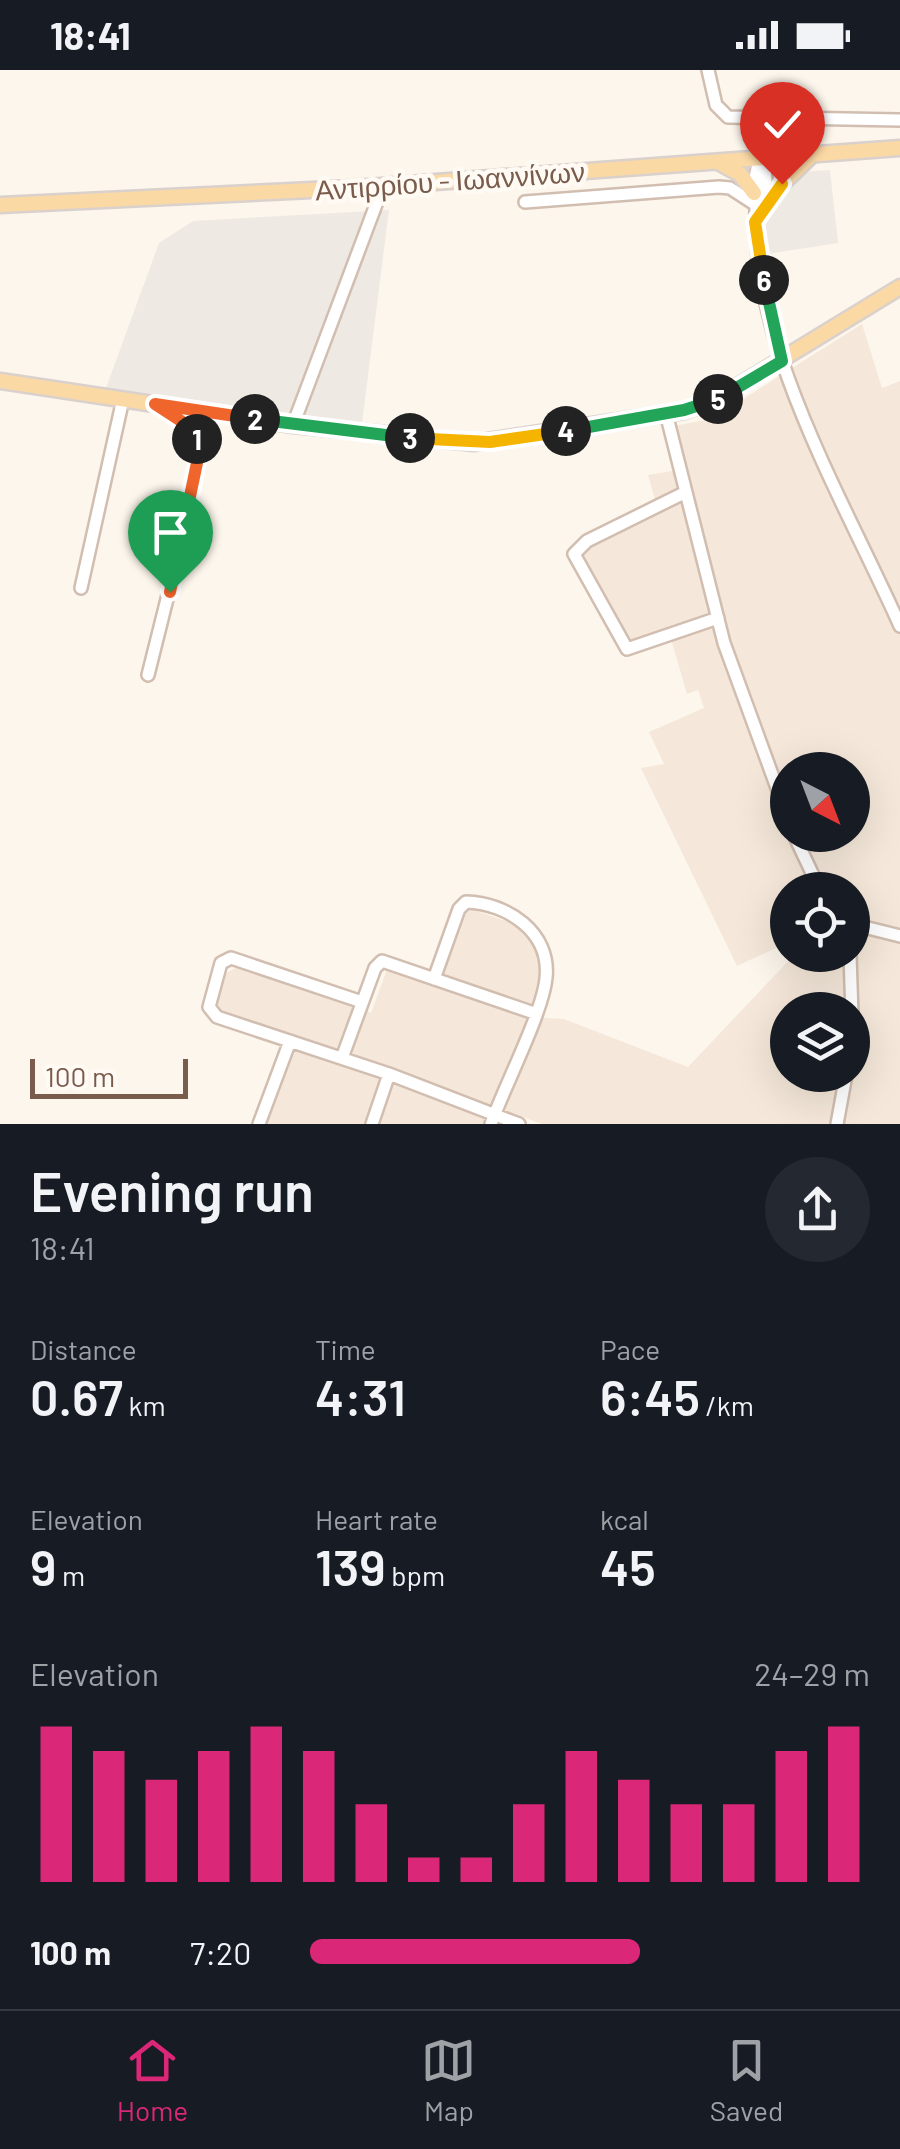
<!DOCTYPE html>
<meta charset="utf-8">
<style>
:root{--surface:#171b24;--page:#242831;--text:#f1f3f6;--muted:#9ea1a6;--line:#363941;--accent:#db2777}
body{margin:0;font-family:Barlow,sans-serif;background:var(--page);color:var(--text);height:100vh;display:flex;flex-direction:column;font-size:38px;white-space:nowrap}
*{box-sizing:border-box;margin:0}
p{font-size:32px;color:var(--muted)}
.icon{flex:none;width:55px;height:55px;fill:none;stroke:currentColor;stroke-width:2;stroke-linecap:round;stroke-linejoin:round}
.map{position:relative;height:1054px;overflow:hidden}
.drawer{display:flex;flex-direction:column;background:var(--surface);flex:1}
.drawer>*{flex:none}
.needle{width:65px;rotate:138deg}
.tools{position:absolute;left:770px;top:682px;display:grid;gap:20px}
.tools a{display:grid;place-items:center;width:100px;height:100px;border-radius:50%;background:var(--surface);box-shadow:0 10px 40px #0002;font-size:50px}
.scale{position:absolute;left:30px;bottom:25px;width:158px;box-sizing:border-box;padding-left:10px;border:5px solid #7a5c4d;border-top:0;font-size:28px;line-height:35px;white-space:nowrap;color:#7a5c4d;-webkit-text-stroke:8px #fffaf3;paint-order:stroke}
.pin{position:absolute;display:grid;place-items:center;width:85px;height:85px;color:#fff;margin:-102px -42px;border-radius:50% 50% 50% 0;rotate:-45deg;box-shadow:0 0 10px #0007}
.pin .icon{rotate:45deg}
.km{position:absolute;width:50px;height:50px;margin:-25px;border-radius:50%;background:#222;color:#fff;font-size:28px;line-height:50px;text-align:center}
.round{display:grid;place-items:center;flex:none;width:105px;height:105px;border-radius:52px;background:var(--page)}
.head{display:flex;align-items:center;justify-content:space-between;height:170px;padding:0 30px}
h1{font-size:55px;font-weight:600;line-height:75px}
.metrics{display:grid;grid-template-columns:repeat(3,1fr);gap:15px;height:170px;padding:10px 30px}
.metrics div{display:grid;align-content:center}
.metrics b{font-size:50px;font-weight:600}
.metrics small{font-size:28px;font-weight:400}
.metrics p{font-size:28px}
.chart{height:280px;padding:20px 30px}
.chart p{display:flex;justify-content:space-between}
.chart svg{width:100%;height:180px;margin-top:10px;stroke:var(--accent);stroke-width:6}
ul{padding:0 30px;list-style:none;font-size:32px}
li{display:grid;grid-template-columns:160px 120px 1fr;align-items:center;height:75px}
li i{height:25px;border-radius:12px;background:var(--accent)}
.status{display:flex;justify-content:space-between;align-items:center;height:70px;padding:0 50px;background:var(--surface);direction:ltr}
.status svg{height:28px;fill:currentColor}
.tabs{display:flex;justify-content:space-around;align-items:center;height:140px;border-top:2px solid var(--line);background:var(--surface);font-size:28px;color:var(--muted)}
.tabs a{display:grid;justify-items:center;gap:5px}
.tabs .on{color:var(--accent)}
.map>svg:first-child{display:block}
.residential{fill:#f5e8da;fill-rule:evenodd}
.industrial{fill:#efe9e4}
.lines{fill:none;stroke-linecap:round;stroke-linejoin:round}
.minor-casing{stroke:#d1beb0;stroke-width:16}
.major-casing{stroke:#dad1cd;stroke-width:19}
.minor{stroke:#fff;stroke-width:11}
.major{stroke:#fbd9a5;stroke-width:14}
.split-1-casing{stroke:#fff;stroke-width:20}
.split-2-casing{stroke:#fff;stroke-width:20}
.split-3-casing{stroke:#fff;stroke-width:20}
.split-4-casing{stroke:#fff;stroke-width:20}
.split-5-casing{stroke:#fff;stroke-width:20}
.split-6-casing{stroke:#fff;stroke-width:20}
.split-7-casing{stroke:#fff;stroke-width:20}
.split-1{stroke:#f0652b;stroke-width:12}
.split-2{stroke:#f0652b;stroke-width:12}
.split-3{stroke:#22a559;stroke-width:12}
.split-4{stroke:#f5b400;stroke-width:12}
.split-5{stroke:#22a559;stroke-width:12}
.split-6{stroke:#22a559;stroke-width:12}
.split-7{stroke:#f5b400;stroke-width:12}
.labels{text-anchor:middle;stroke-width:9;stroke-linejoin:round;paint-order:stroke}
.street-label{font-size:28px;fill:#7a5c4d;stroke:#fffaf3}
</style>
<div class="status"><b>18:41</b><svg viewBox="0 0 49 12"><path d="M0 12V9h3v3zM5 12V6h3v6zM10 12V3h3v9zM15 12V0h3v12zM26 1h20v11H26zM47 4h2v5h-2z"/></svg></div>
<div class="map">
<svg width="900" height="1054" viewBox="0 0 900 1054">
<rect width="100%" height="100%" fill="#fdf6ec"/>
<!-- residential -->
<path class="residential" d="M862,254L882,318L900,311V1054H542L497,1037L490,1054H266L299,968L215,942L223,905L237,897L337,926L371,943L387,899L439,918L468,838L514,854L535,878L545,899L531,947L564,949L688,997L794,885H852V820H788L787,873L737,896L641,698L664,694L649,662L704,638L698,620L687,624L671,569L632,583L576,485L659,444L648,405L684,399L674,356L705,350L727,339ZM788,700H852V765H788ZM788,940H852V1005H788Z"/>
<!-- industrial -->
<path class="industrial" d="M830,100L838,173L767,184L761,153L799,102Z
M389,140L362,353L106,318L159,173L193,151Z"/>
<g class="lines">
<!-- minor casing -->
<g class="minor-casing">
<path id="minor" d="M708,0L716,35L728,47L900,50
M762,87C751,106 757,119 756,139C751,277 845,432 900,556
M525,132L719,117L730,118L756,135
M756,135L766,110L761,48
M666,343L724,573L788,748
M293,355L383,116
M686,422L587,471L574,484L627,579L718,548
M81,518L123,329
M148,605L181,473L199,372L181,351L158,337
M794,765L820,820
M852,854L900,866
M850,885L852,945
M434,909L459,839L466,832C507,833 551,862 546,908C543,942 504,1017 491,1054
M362,932L231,888L221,893L209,937L217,947L389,1004L519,1054
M342,988L375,898L382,891L534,943
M259,1054L290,971
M372,1054L389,1004
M837,1054L846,1005"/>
</g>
<!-- major casing -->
<g class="major-casing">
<path id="major" d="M718,92L740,104L754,123
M0,135L354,118L900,78
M755,152L782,114L812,85
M0,311L293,355L474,373L684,341L715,330L900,217"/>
</g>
<!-- minor -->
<use href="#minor" class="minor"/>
<!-- major -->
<use href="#major" class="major"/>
</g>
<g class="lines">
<!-- split-1 casing -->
<g class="split-1-casing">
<path id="split-1" d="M170,522L198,388L197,369"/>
</g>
<!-- split-2 casing -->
<g class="split-2-casing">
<path id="split-2" d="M197,369L181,351L155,334L255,349"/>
</g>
<!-- split-3 casing -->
<g class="split-3-casing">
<path id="split-3" d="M255,349L410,368"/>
</g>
<!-- split-4 casing -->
<g class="split-4-casing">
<path id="split-4" d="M410,368L490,372L566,361"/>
</g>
<!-- split-5 casing -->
<g class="split-5-casing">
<path id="split-5" d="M566,361L684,340L718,329"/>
</g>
<!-- split-6 casing -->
<g class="split-6-casing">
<path id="split-6" d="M718,329L782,291L764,210"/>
</g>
<!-- split-7 casing -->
<g class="split-7-casing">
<path id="split-7" d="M764,210L755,152L782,114"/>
</g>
<!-- split-1 -->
<use href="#split-1" class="split-1"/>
<!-- split-2 -->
<use href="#split-2" class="split-2"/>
<!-- split-3 -->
<use href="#split-3" class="split-3"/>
<!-- split-4 -->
<use href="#split-4" class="split-4"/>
<!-- split-5 -->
<use href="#split-5" class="split-5"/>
<!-- split-6 -->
<use href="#split-6" class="split-6"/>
<!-- split-7 -->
<use href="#split-7" class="split-7"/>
</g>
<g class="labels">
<!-- street labels -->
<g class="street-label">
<text transform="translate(450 111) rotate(-4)" y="10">Αντιρρίου - Ιωαννίνων</text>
</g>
</g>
</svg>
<div class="tools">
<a><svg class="needle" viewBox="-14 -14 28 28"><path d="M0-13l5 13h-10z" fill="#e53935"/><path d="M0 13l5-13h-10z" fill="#9ea1a6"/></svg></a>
<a><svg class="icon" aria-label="locate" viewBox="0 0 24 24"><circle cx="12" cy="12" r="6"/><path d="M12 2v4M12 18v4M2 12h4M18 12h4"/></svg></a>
<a><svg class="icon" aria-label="layers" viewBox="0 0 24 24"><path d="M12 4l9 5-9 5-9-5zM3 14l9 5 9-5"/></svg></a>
</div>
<div class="scale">100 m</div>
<div class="pin" style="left:170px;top:522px;background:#1e9e55"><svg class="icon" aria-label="arrive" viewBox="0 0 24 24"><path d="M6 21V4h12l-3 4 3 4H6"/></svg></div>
<div class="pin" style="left:782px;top:114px;background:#d93025"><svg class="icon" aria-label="check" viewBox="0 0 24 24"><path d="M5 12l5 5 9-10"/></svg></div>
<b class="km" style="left:197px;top:369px">1</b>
<b class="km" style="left:255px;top:349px">2</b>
<b class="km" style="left:410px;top:368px">3</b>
<b class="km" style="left:566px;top:361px">4</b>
<b class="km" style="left:718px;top:329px">5</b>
<b class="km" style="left:764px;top:210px">6</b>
</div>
<section class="drawer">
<div class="head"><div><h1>Evening run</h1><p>18:41</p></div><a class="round"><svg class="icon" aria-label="share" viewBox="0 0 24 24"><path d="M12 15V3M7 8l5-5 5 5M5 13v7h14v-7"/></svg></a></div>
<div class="metrics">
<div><p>Distance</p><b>0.67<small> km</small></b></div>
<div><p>Time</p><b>4:31</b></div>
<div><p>Pace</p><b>6:45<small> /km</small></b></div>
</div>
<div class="metrics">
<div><p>Elevation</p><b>9<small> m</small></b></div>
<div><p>Heart rate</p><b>139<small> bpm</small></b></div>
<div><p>kcal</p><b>45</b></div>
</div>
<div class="chart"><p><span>Elevation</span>24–29 m</p>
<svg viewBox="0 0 160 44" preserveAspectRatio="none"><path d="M5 44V6M15 44V12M25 44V19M35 44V12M45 44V6M55 44V12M65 44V25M75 44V38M85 44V38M95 44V25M105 44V12M115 44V19M125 44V25M135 44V25M145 44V12M155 44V6"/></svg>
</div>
<ul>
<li><b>100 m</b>7:20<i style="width:59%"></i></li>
</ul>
</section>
<nav class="tabs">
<a class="on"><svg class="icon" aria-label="home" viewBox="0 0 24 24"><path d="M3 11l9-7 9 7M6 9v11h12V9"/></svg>Home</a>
<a><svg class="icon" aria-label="map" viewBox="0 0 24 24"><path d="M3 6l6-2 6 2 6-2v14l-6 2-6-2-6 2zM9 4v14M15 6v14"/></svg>Map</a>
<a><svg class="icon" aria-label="saved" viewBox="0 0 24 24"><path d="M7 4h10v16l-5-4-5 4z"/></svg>Saved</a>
</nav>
